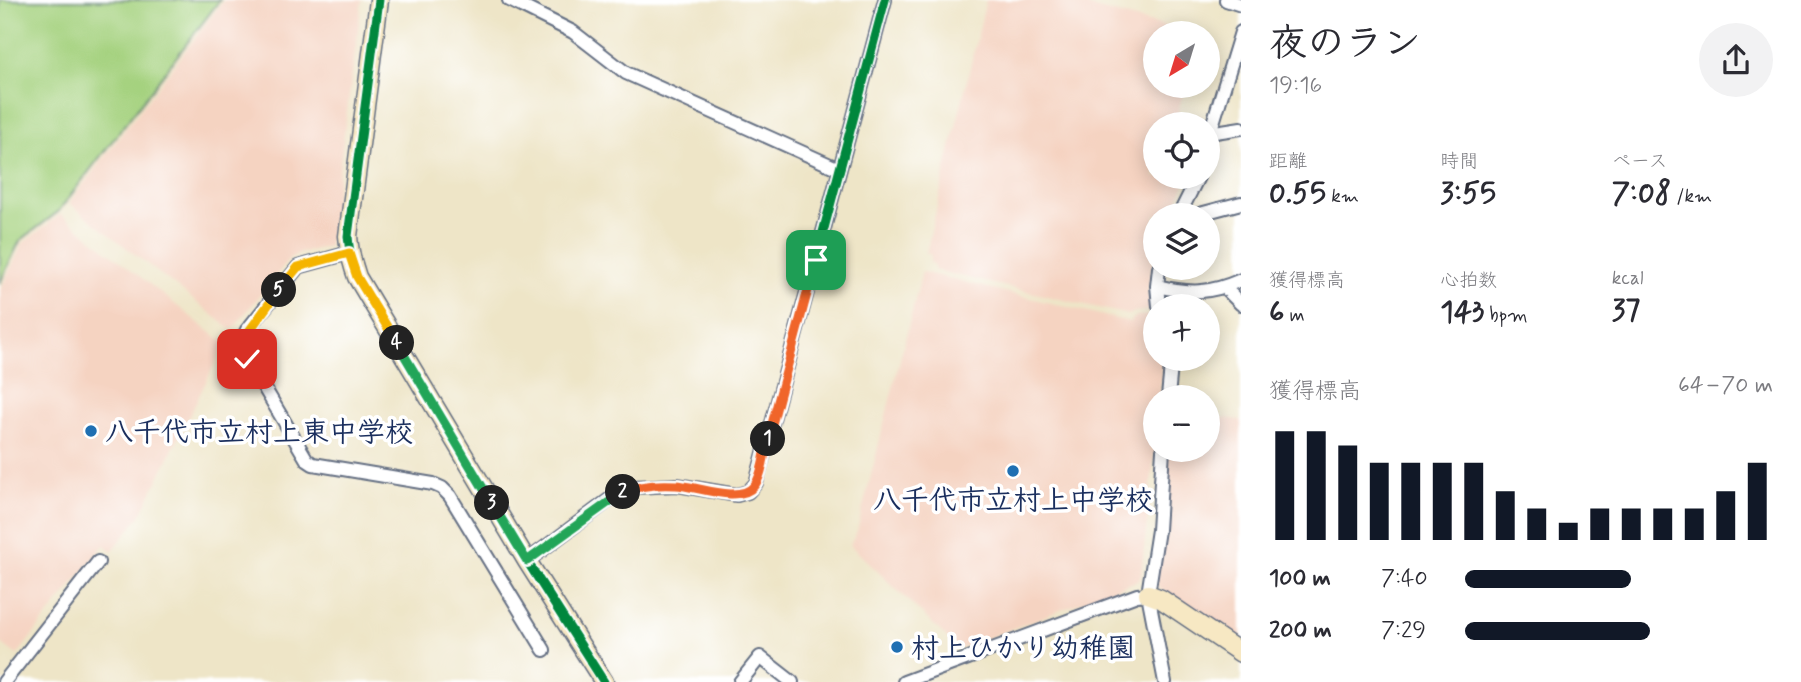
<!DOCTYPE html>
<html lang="ja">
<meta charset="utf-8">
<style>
:root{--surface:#fff;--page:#f2f2f3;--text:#2b2b33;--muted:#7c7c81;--accent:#111827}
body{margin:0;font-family:Mynerve,"Klee One",sans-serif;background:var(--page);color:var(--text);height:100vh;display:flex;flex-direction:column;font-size:26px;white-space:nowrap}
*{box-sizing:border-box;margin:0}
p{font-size:23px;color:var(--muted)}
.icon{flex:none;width:38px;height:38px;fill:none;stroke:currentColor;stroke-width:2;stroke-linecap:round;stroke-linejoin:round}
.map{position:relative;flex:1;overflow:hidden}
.sheet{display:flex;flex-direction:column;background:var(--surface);width:560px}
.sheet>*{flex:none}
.needle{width:46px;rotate:218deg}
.fabs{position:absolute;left:1143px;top:21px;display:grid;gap:14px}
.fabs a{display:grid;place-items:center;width:77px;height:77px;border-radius:50%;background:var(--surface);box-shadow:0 4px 18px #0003;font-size:35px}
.pin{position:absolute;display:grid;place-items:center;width:60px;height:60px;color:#fff;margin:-30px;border-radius:14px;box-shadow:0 4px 10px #0006}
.km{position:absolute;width:35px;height:35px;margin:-18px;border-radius:50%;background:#222;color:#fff;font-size:19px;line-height:35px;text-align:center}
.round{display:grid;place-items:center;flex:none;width:74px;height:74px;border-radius:37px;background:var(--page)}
.head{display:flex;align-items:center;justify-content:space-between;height:119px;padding:0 28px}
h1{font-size:38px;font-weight:700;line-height:52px}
.stats{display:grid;grid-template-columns:repeat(3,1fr);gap:10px;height:119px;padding:7px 28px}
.stats div{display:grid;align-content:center}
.stats b{font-size:30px;font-weight:700}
.stats small{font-size:19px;font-weight:400}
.stats p{font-size:19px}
.chart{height:196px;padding:14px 28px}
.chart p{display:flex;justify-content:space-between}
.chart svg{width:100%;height:126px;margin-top:7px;stroke:var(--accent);stroke-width:6}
ul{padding:0 28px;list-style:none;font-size:23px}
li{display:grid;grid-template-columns:112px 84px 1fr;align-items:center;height:52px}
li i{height:18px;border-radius:9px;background:var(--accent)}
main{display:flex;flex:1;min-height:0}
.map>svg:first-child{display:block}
.built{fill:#f5d3c1}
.green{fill:#a5d27f;stroke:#60806e;stroke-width:2}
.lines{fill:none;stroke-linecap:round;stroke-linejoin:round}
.street-casing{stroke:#656f83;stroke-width:16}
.secondary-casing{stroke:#656f83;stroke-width:21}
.street{stroke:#fff;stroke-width:12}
.secondary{stroke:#f7e8c3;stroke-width:18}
.cycleway-casing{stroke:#fff;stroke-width:13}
.cycleway{stroke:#00873e;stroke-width:9}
.split-1-casing{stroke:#fff;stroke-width:14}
.split-2-casing{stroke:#fff;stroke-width:14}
.split-3-casing{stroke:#fff;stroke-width:14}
.split-4-casing{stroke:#fff;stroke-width:14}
.split-5-casing{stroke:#fff;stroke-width:14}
.split-6-casing{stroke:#fff;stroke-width:14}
.split-1{stroke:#f0652b;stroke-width:9}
.split-2{stroke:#f0652b;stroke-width:9}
.split-3{stroke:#22a559;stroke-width:9}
.split-4{stroke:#22a559;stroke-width:9}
.split-5{stroke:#f5b400;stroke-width:9}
.split-6{stroke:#f5b400;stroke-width:9}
.poi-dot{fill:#1f6fb2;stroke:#fff;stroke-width:2.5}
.labels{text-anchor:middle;stroke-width:7;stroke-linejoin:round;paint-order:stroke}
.poi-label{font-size:28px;font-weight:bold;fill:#1b2f5e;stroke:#fff;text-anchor:start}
</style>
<main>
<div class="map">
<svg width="1241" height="682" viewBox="0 0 1241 682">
<rect width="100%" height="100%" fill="#fff"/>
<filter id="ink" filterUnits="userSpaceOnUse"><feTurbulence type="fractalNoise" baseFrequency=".0143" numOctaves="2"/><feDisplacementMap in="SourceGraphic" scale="14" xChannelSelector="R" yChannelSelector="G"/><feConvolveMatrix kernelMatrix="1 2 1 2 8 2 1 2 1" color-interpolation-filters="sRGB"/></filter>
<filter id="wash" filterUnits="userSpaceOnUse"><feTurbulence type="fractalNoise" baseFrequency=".00686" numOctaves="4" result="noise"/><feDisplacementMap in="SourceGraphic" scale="28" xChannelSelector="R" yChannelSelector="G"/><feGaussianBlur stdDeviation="1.57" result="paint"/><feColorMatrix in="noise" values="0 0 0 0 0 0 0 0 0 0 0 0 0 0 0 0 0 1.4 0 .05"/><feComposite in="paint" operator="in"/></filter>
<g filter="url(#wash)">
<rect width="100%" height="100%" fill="#eee5c7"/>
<!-- built -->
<path class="built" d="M224,0H362L329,246L300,253L290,258L232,330L69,203Z
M986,0H1063L1192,33H1155V86H1185L1176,120L1189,124H1155V177H1188L1171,215H1155V252L1148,294L1152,310L1134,312L1129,315L934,270V264L930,263L931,255L926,253Z
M61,214L224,343L223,347L140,516L112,551L104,545L17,655L0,642V290L23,243Z
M922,272L1129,322L1137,316L1153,315L1155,327V359H1161L1162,363L1160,397H1155V450L1141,576L1139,580L959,649L850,545L857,531Z
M1208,416L1241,420V647L1156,586L1169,450H1208Z"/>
<!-- green -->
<path class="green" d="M0,0H220L58,212L20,241L0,283Z"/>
</g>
<g filter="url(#ink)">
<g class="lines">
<!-- street casing -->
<g class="street-casing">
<path id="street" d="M509,0L573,32L626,73L839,169
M1226,0L1241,5
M1209,133L1241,128
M1208,139L1241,32
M1179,215L1198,177
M1196,215L1241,203
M349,253L298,267L247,330L239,345L307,460L313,464L433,484L442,488L450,496L544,650
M1157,286C1190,294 1209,294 1241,280
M1224,287L1241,304
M1159,306L1157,286L1159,268
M1168,397L1171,366L1170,359
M1163,450L1158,530L1148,594L1165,682
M527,561L617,494L633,487L677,485L737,495L748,492L756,483L885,0
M4,682L98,562
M740,682L760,657L792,682
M904,682L1137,595L1148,594"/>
</g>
<!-- secondary casing -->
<g class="secondary-casing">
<path id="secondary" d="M379,0L348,236C349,251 352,263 357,277L527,561L604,682
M1148,594L1161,599L1241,653"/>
</g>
<!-- street -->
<use href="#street" class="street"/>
<!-- secondary -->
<use href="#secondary" class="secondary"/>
<!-- cycleway casing -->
<g class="cycleway-casing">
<path id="cycleway" d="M379,0L348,236C349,251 352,263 357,277L527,561L604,682
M527,561L617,494L633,487L677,485L737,495L748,492L756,483L885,0"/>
</g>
<!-- cycleway -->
<use href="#cycleway" class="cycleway"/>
</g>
</g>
<g class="lines" filter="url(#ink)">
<!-- split-1 casing -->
<g class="split-1-casing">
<path id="split-1" d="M768,439L816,260"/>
</g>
<!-- split-2 casing -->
<g class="split-2-casing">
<path id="split-2" d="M623,492C639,485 658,484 676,485C697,486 740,504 754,486C763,475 764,453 768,439"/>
</g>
<!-- split-3 casing -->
<g class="split-3-casing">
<path id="split-3" d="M492,503L527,561L623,492"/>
</g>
<!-- split-4 casing -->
<g class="split-4-casing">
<path id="split-4" d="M397,343L492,503"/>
</g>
<!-- split-5 casing -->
<g class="split-5-casing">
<path id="split-5" d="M279,290L298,267L349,253L357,277L397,343"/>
</g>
<!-- split-6 casing -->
<g class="split-6-casing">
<path id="split-6" d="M247,359L239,345L279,290"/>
</g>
<!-- split-1 -->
<use href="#split-1" class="split-1"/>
<!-- split-2 -->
<use href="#split-2" class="split-2"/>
<!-- split-3 -->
<use href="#split-3" class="split-3"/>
<!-- split-4 -->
<use href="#split-4" class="split-4"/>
<!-- split-5 -->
<use href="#split-5" class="split-5"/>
<!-- split-6 -->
<use href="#split-6" class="split-6"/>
</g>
<!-- markers -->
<g class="poi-dot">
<circle cx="91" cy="431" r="7"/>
<circle cx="1013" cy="471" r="7"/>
<circle cx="897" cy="647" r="7"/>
</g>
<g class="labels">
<!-- poi labels -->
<g class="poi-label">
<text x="105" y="441">八千代市立村上東中学校</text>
<text x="1013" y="509" text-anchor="middle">八千代市立村上中学校</text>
<text x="911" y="657">村上ひかり幼稚園</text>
</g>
</g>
</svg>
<div class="fabs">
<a><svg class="needle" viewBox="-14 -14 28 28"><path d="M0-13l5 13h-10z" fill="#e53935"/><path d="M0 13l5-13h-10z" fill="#7c7c81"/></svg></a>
<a><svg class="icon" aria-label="locate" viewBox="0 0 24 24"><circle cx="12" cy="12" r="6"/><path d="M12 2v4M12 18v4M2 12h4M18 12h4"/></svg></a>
<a><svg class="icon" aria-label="layers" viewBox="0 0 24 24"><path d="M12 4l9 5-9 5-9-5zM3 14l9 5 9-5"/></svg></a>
<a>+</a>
<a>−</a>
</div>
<div class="pin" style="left:816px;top:260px;background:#1e9e55"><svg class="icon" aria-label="arrive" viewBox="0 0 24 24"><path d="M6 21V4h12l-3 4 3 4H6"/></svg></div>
<div class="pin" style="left:247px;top:359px;background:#d93025"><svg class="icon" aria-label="check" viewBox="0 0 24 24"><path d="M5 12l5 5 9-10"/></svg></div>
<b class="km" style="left:768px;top:439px">1</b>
<b class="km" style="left:623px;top:492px">2</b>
<b class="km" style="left:492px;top:503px">3</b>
<b class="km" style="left:397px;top:343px">4</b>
<b class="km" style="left:279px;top:290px">5</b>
</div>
<section class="sheet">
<div class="head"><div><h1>夜のラン</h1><p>19:16</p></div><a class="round"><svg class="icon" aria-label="share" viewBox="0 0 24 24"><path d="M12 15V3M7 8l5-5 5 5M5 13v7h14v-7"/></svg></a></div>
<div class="stats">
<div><p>距離</p><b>0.55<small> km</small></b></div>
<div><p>時間</p><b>3:55</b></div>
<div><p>ペース</p><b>7:08<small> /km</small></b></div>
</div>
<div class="stats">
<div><p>獲得標高</p><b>6<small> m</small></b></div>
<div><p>心拍数</p><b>143<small> bpm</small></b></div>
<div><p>kcal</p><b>37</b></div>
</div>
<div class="chart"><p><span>獲得標高</span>64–70 m</p>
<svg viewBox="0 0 160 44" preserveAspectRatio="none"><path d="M5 44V6M15 44V6M25 44V11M35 44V17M45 44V17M55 44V17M65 44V17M75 44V27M85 44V33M95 44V38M105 44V33M115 44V33M125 44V33M135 44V33M145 44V27M155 44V17"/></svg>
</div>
<ul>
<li><b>100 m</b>7:40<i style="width:54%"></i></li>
<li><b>200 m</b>7:29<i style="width:60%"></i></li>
</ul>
</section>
</main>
